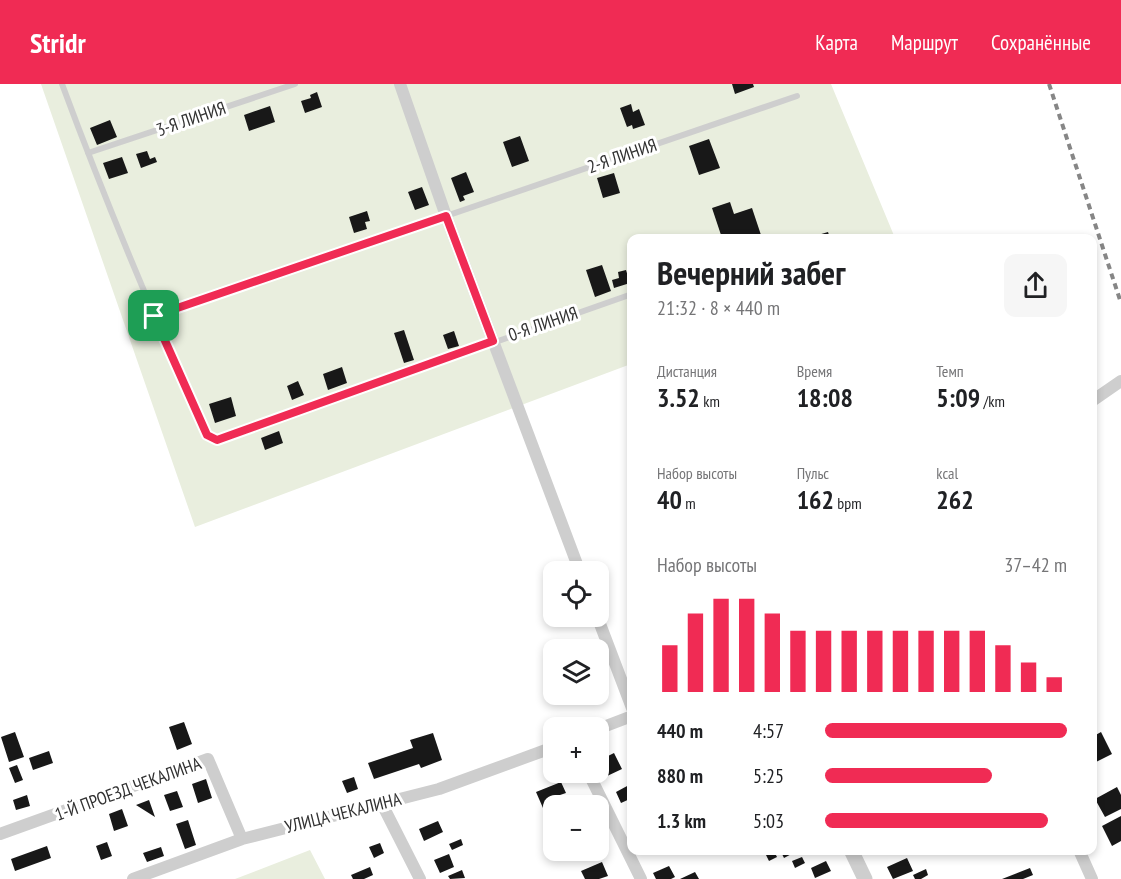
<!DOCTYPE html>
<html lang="ru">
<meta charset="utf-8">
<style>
:root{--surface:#fff;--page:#f6f6f6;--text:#202124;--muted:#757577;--accent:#f02b54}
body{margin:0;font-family:"PT Sans Narrow",sans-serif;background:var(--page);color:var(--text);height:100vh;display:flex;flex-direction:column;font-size:22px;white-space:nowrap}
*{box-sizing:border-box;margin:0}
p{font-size:20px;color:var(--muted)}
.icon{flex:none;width:33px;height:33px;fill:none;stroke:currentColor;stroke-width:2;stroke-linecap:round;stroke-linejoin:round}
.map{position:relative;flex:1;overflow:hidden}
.side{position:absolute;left:627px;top:150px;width:470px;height:621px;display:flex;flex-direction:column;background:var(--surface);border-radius:12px;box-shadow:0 3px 9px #0003}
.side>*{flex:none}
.buttons{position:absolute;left:543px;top:477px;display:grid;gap:12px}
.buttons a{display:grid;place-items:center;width:66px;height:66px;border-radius:12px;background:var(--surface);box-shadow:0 3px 9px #0003;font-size:30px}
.pin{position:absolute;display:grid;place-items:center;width:51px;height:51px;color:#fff;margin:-26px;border-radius:12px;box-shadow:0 3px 9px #0006}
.round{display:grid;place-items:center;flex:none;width:63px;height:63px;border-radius:12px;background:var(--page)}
.headline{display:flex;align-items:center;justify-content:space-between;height:102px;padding:0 30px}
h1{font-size:33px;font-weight:800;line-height:45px}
.figures{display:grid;grid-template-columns:repeat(3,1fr);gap:9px;height:102px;padding:6px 30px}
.figures div{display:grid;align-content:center}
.figures b{font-size:26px;font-weight:800}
.figures small{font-size:16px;font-weight:400}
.figures p{font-size:16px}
.chart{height:168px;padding:12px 30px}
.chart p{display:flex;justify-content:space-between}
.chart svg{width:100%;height:108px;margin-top:6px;stroke:var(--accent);stroke-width:6}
ul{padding:0 30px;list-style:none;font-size:20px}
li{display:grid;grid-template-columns:96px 72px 1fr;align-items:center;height:45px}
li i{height:15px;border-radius:8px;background:var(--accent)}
header{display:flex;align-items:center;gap:36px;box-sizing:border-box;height:84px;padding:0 30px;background:var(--accent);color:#fff}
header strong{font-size:28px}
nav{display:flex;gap:33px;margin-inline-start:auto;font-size:21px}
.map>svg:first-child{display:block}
.green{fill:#e9eede}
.building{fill:#181818}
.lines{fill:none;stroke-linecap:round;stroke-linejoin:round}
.service{stroke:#cecece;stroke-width:6}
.minor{stroke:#cecece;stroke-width:12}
.tertiary{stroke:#cecece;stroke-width:15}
.rail{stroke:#868686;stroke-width:4;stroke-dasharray:6 4.5;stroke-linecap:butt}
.route-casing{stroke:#fff;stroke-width:12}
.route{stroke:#f02b54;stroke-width:8}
.labels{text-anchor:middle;stroke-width:6;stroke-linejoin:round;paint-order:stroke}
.street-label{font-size:18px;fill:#313131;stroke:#fff}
</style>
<header>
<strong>Stridr</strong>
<nav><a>Карта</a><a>Маршрут</a><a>Сохранённые</a></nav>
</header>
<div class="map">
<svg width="1121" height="795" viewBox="0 0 1121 795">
<rect width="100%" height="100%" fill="#fff"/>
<!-- green -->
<path class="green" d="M41,0H831L895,154H632L631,280L195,443Z
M310,766L325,795H235Z"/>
<!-- building -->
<path class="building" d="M732,0H753L754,3L735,10Z
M317,8L322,23L305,29L301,17L311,14L310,11Z
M631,20L633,28L639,25L645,41L633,45L632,41L627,43L620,24Z
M270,22L275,38L249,47L244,31Z
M110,36L117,53L97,61L90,44Z
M520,52L529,77L512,83L503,58Z
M709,55L720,84L699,91L689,62Z
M147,67L150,75L155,73L157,78L141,84L136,70Z
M122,73L128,89L109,95L103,79Z
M466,88L474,108L463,112L465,116L460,118L451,94Z
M614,89L620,109L603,114L597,94Z
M422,103L429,121L415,126L408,108Z
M730,118L734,130L752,124L762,154H722L712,124Z
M367,127L370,137L365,138L367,145L354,149L349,133Z
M828,148L830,154H808Z
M602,181L611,207L595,213L586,186Z
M626,186L630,199L614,204L612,196L619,194L618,188Z
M404,246L414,276L404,279L394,249Z
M454,247L459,262L448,265L443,251Z
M342,283L347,299L328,306L323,290Z
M298,297L304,311L292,316L287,302Z
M231,313L236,332L215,339L209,320Z
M279,347L283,359L265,366L261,354Z
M184,638L192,660L177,666L169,643Z
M15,648L24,673L9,678L1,653Z
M1101,648L1112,670L1092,680V653Z
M433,649L442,676L421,684L419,680L374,695L368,679L413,664L410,656Z
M49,667L53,679L33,686L29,674Z
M614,669L622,685L605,693L598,677Z
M17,681L23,696L15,699L9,684Z
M354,693L358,705L347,709L342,697Z
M206,695L212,714L198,719L192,700Z
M561,698L566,709L554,713L556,719L543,724L536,708Z
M629,701L632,714L621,719L616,708Z
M1117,703L1121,711V725L1105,733L1095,715Z
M177,707L183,723L170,727L164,711Z
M27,711L30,722L16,726L13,716Z
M149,716L155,733L136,721Z
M122,725L128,742L114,747L109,730Z
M1121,732V757L1112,762L1102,742Z
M188,736L196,761L185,765L176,740Z
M438,737L443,748L424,757L419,745Z
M461,755L463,761L452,766L449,760Z
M107,758L112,772L101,776L96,762Z
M380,759L384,769L374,774L369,763Z
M47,762L51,774L15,787L11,775Z
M161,763L164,772L147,778L143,769Z
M780,766H799L784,774Z
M774,767L777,773L769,777L766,771Z
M449,770L454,783L440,789L434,776Z
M802,773L805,779L795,784L792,777Z
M907,774L913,787L893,795L887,783Z
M826,777L831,787L815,794L811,784Z
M602,778L608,792L599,795H585L581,787Z
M669,782L675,793L671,795H656L653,789Z
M370,783L373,791L364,795H353L351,791Z
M1030,784L1033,791L1023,795H1002Z
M926,785L928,791L921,795H915L913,791Z
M462,786L465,794L450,795L448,792Z
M695,788L699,795H680Z"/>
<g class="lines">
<!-- service -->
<path class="service" d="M62,0C106,119 155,236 207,351L217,356L632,210
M88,69L295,0
M794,154L799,153
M154,232L797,12"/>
<!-- minor -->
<path class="minor" d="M400,0L446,132L580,488
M1092,317L1121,297
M597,532L632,624
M598,645L632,632
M588,688L641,795
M381,718L420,795
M0,750L208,675L242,755
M1079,766L1092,795
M133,795L242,755L439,705L554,663"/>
<!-- tertiary -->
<path class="tertiary" d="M851,766L865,795"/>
<!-- rail -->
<path class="rail" d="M1049,0L1121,219"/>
</g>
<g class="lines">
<!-- route casing -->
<g class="route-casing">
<path id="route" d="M446,132L493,257L217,356L207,351L154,232Z"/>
</g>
<!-- route -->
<use href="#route" class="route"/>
</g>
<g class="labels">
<!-- street labels -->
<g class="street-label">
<text transform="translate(191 35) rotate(-19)" y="6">3-Я ЛИНИЯ</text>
<text transform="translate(622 72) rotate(-19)" y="6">2-Я ЛИНИЯ</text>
<text transform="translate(543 240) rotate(-19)" y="6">0-Я ЛИНИЯ</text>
<text transform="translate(128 705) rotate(-20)" y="6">1-Й ПРОЕЗД ЧЕКАЛИНА</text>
<text transform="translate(343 729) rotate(-14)" y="6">УЛИЦА ЧЕКАЛИНА</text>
</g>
</g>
</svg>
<div class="buttons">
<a><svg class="icon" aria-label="locate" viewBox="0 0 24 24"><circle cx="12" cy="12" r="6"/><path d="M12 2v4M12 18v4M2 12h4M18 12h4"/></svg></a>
<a><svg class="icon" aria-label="layers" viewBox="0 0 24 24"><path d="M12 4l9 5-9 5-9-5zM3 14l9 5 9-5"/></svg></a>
<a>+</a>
<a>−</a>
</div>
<div class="pin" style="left:154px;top:232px;background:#1e9e55"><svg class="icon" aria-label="arrive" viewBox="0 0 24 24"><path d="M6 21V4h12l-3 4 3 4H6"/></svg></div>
<section class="side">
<div class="headline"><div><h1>Вечерний забег</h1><p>21:32 · 8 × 440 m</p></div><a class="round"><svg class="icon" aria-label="share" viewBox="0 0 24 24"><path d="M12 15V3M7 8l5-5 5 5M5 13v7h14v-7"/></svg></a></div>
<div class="figures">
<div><p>Дистанция</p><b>3.52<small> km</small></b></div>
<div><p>Время</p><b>18:08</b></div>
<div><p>Темп</p><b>5:09<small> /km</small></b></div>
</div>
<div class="figures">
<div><p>Набор высоты</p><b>40<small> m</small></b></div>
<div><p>Пульс</p><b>162<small> bpm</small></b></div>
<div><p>kcal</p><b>262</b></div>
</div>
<div class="chart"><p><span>Набор высоты</span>37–42 m</p>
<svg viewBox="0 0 160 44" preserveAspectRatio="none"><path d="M5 44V25M15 44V12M25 44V6M35 44V6M45 44V12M55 44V19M65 44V19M75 44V19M85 44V19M95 44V19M105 44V19M115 44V19M125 44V19M135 44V25M145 44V32M155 44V38"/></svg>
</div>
<ul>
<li><b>440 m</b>4:57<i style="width:100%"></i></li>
<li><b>880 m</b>5:25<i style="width:69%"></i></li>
<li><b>1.3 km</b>5:03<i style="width:92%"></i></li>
</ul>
</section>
</div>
